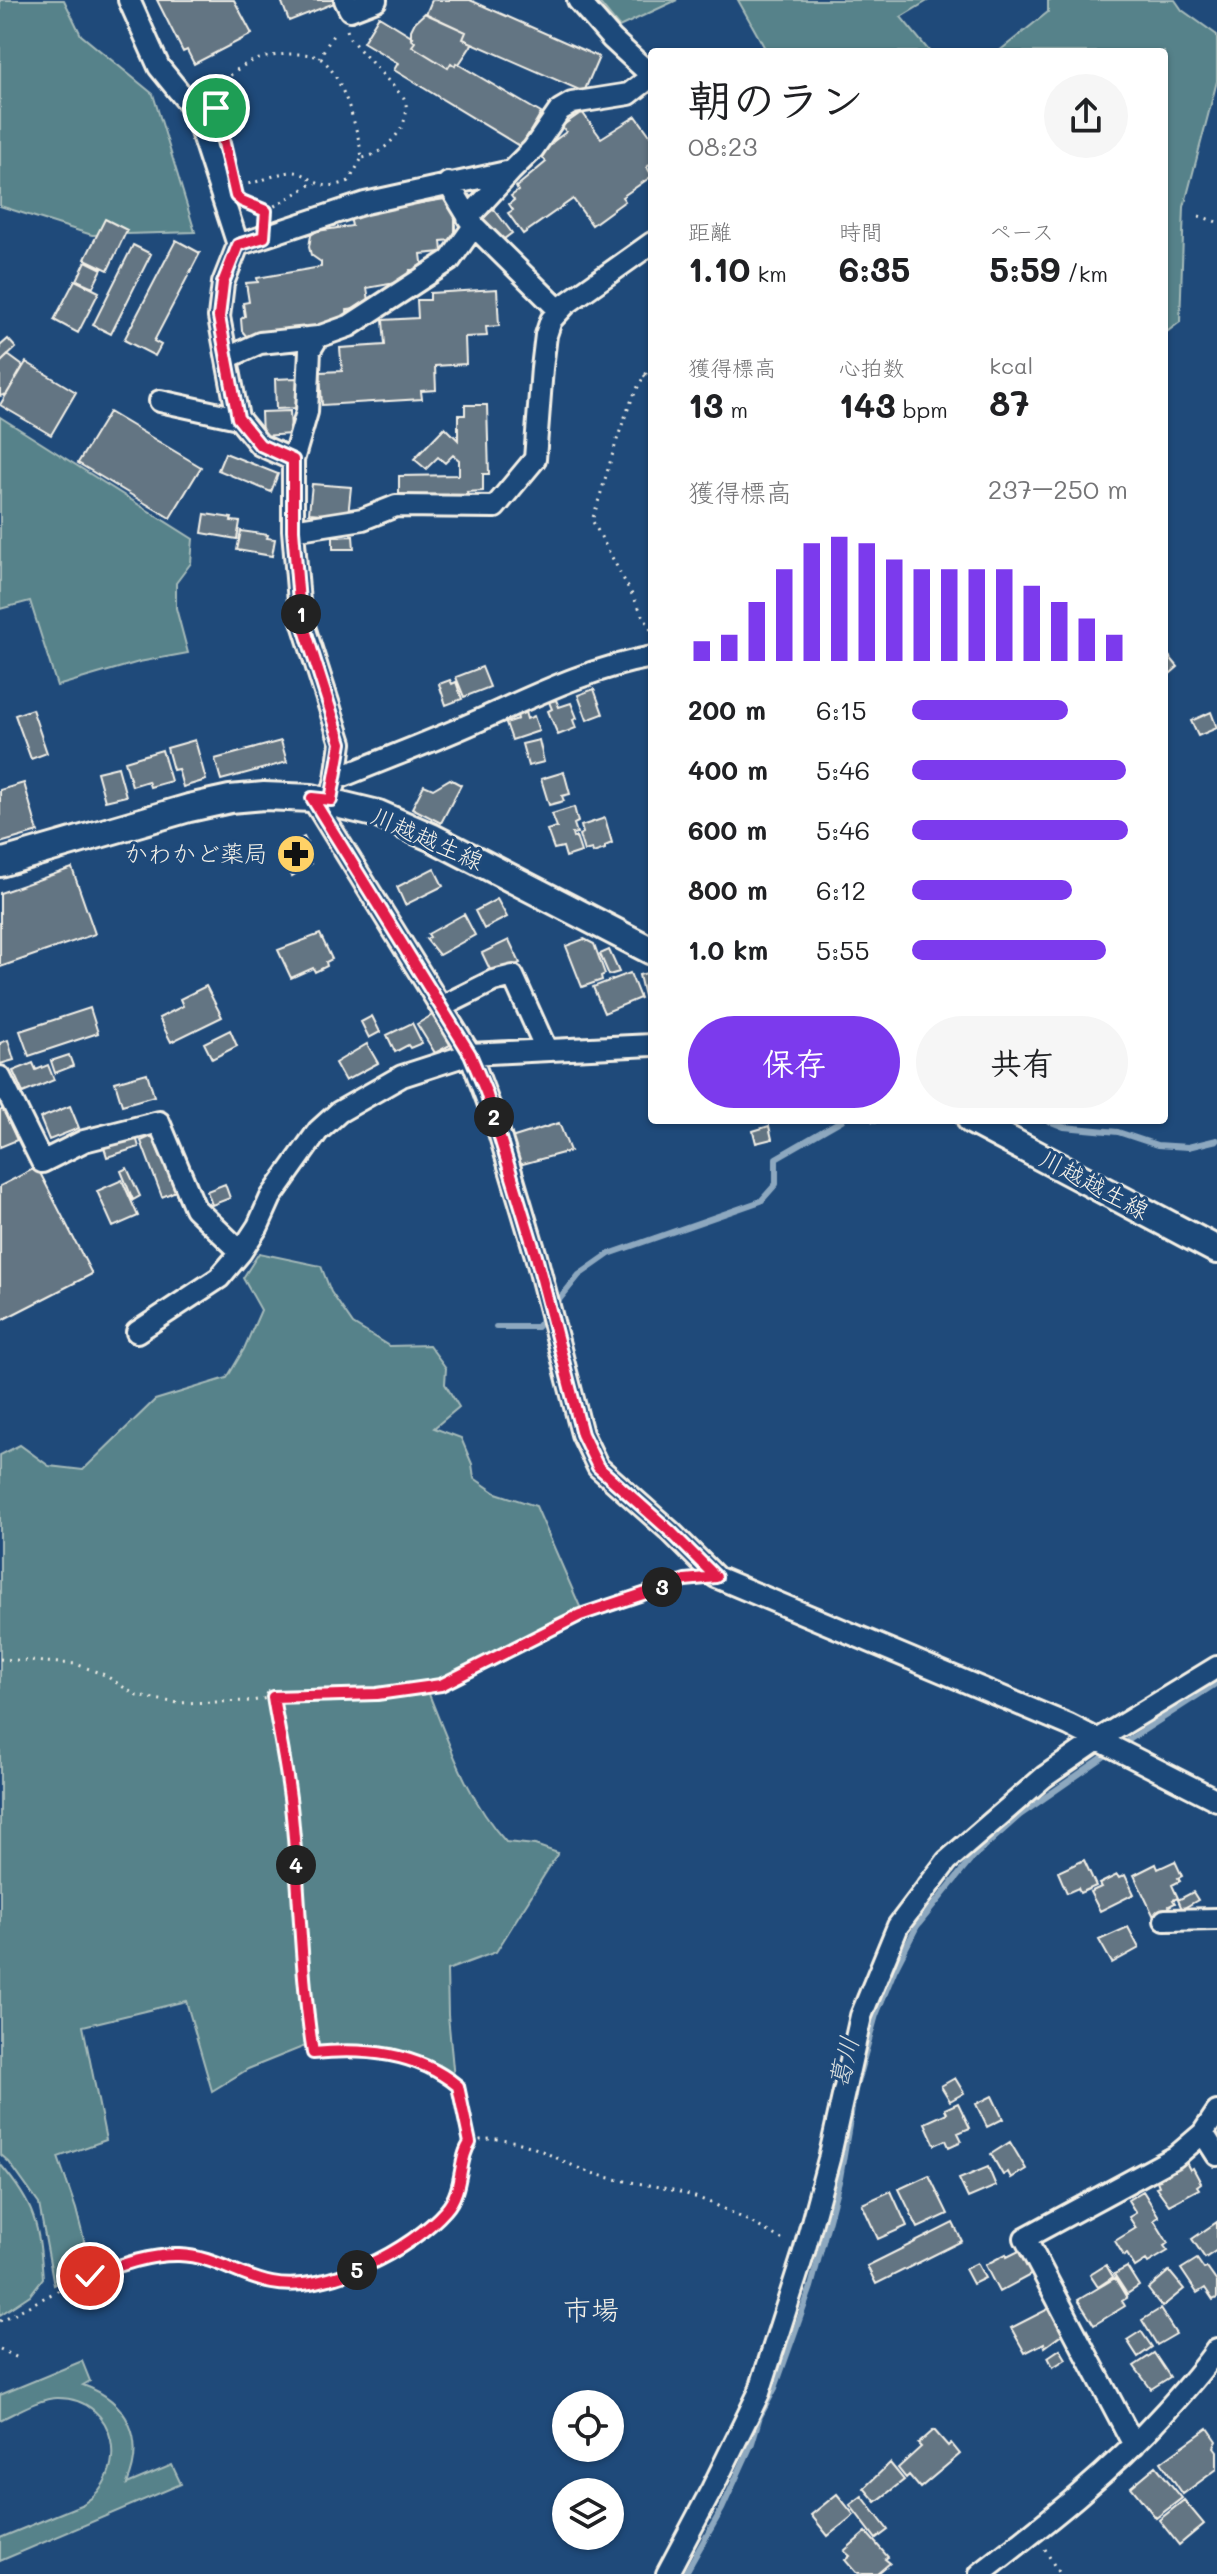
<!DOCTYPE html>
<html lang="ja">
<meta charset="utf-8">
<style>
:root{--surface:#fff;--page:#f6f6f6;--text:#202124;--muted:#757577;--accent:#7c3aed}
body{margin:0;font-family:Mali,"Klee One",sans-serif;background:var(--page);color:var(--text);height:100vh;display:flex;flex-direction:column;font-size:30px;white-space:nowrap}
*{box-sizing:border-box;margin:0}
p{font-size:26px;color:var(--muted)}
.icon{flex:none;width:44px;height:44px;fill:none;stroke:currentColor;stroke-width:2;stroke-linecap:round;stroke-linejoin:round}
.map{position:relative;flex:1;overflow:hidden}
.drawer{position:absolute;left:648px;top:48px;width:520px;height:1076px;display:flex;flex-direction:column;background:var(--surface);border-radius:8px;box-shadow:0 2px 6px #0004}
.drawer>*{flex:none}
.controls{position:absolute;left:552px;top:2390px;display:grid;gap:16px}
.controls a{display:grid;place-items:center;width:72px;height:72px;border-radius:50%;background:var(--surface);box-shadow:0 2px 6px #0004;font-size:40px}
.pin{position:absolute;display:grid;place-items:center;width:68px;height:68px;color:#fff;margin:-34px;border:4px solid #fff;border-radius:50%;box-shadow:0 2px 8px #0007}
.km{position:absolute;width:40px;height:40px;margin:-20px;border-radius:50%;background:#222;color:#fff;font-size:22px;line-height:40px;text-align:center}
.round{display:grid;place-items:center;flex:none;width:84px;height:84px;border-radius:42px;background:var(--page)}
.overview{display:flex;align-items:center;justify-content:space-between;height:136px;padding:0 40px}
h1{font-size:44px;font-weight:700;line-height:60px}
.stats{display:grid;grid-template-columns:repeat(3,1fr);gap:12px;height:136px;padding:8px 40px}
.stats div{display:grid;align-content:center}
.stats b{font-size:34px;font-weight:700}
.stats small{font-size:22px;font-weight:400}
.stats p{font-size:22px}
.chart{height:224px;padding:16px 40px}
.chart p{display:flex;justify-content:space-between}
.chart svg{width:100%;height:144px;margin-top:8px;stroke:var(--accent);stroke-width:6}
.button{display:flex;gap:16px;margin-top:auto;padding:16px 40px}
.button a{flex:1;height:92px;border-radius:48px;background:var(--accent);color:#fff;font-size:32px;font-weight:700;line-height:92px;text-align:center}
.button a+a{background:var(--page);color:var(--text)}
ul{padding:0 40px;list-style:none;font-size:26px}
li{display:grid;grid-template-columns:128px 96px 1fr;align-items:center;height:60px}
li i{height:20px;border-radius:10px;background:var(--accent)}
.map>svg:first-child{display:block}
.green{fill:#56828a;stroke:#a5bab9;stroke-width:2}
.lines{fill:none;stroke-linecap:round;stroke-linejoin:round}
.stream{stroke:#8da8bf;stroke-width:6}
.building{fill:#637483;stroke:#f4f1e8;stroke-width:2}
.minor-casing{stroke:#f4f1e8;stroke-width:26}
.major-casing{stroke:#f4f1e8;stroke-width:32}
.path{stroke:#f4f1e8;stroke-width:3;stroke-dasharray:2 6;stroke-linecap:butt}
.minor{stroke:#1f4a7a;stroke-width:20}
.major{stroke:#1f4a7a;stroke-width:26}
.route-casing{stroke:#fff;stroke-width:16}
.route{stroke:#e11d48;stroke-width:10}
.labels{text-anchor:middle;stroke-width:6;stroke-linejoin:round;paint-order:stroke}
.street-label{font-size:24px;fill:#f4f1e8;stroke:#1f4a7a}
.poi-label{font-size:24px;fill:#f4f1e8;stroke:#1f4a7a;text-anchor:end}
.water-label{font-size:26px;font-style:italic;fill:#dadfde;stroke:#1f4a7a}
.quarter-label{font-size:28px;fill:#f4f1e8;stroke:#1f4a7a}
</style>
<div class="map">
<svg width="1217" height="2574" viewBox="0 0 1217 2574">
<rect width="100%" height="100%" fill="#1f4a7a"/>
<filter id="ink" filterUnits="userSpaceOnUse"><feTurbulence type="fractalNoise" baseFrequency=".0125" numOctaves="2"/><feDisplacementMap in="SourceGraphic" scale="16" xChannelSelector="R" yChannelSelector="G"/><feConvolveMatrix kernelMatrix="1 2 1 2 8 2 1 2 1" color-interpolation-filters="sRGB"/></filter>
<g filter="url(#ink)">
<!-- green -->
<path class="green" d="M0,0H64L81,35L153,94L195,232L92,235L0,206Z
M597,0H677L619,27Z
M738,0H929L901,17L930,52H767Z
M1048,0H1175L1182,10L1217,35V81L1184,207L1180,322L1164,334V52H998L1048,12Z
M0,417L193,539L191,563L176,583V608L188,653L139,662L57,686L30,601L0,609Z
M259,1253L321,1266L331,1292L353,1324L389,1346L429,1345L446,1368L445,1384L459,1407L434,1428L461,1438L472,1464L474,1478L496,1493L536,1506L581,1609L556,1619L458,1674L424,1682C447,1737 465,1797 506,1842L535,1845L558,1853L496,1952L447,1970L448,2015L454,2079L427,2061L393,2048L305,2046L248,2069L212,2091L186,2001L83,2026L106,2140L58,2157L76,2209L91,2267L54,2285L39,2204L9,2162L0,2154V1455L20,1445L49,1466L83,1470L155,1400L227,1378L244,1349L261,1310L243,1278Z
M0,2164C35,2205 39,2224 43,2278L30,2295L0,2315Z
M82,2361L90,2381L83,2385C128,2401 146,2439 127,2484L172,2465L181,2484L0,2561V2538L83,2504C131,2475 118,2398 58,2398C40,2398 17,2412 0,2420V2395Z"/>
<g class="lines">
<!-- stream -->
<path class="stream" d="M874,1120H889
M1046,1120L1064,1127L1118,1132L1157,1145L1188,1147L1217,1140
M554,1306L579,1275L609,1254L761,1201L776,1184V1158L842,1120
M496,1327H537L547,1315
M1121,1745L1217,1683
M685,2574L722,2509L752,2443L760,2416L775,2388L811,2287L840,2178L855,2090L876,2015L894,1971L917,1926L974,1856L1020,1815L1112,1751"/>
</g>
<!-- building -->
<path class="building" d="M157,0H234L252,34L194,64L187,50L183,52Z
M281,0H336L337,2L289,21Z
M432,0H470L599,57L584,92L463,39L466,32L426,14Z
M425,13L466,32L463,39L472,43L471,46L459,64L456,63L455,66L451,63L448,68L412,46L415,42L411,39V30L415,22Z
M379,16L413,37L411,39L415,42L412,46L448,68L451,63L455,66L456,63L541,113L521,147L394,70L398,63L363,42Z
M582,112L601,138L636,116L652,138V163L647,167L652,176L622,197L625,201L592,225L573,199L523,234L508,213L513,210L509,204L514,200L511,196L518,191L516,187L546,162L539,152L566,132L562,126Z
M445,199L455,213V232L453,240L441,241L442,252L421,254L423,270H410L412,280L367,288L370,307L347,310L348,321L256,338L247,337L242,331L241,319L245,316L243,303L249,302L246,283L258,282L257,278L321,267V262L311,255L309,247L311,235L317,231L352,226L350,217L364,216L363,212Z
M494,209L512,233L496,245L479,221Z
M105,219L127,230L108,270L85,259Z
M176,240L200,253L154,341L161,345L155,356L124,340Z
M133,245L151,254L111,334L93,325Z
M86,261L102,269L93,287L77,280Z
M75,280L99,292L78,333L54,320Z
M497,289L499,326L486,327L487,336L465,337L466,364L435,366L436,390L421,391L422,399L322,405L320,372L342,371L340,348L385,345L383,320L418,318L417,300H430V293Z
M8,339L16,348L0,363V346Z
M8,355L23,366L7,394L0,396V363Z
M26,362L76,392L51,435L0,405Z
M297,378L299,408L276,409L275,379Z
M465,405H487L489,474H483V491L467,492L468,496L399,498V476L459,475V460L453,455L445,463L438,457L426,469L414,459L445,427L458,440V415H465Z
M290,411L291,434L262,436L261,412Z
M109,412L201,467L170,518L78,463Z
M225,453L278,474L271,492L218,470Z
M312,484L351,487L348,516L309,513Z
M205,514L232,518L231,521L240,522L237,539L202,533Z
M241,531L268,535L267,538L275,539L272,556L237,550Z
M353,536L354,549H333V537Z
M1164,650L1178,667L1164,679Z
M482,667L490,687L464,697L456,677Z
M450,680L452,684L456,682L462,699L446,705L439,684Z
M594,689L603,714L587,720L578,695Z
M556,700L559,707L571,703L577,718L573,720L576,728L558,735L548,711L552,709L549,702Z
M32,709L47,753L31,759L15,715Z
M525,712L527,719L534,716L539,731L512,740L506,723L518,719L517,715Z
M1211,712L1217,728L1198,736L1191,721Z
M195,740L206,780L183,787L178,769L173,770L167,748Z
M539,740L544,762L528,766L522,744Z
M281,741L287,762L221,780L215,759Z
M162,750L171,781L150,787L148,781L132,786L125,761Z
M118,767L126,796L105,801L97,772Z
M564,772L570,794L562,796L564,801L549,805L541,779Z
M450,779L461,785L441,823L412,808L424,785L433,789Z
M24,783L38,832L0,843V790Z
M574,807L578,822L574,824L577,833L572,834L573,838L576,837L581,852L566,857L563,847L554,849L547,830L557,827L552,814Z
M605,818L612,843L605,846V849L593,853L592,849L584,851L579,835L583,833L581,826Z
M304,837L307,843L301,847L311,864L292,876L276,850L295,839L296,841Z
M72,868L95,934L0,967V893Z
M434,868L443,886L405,905L397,887Z
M497,899L507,917L484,929L475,911Z
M464,914L475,935L439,955L426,939L430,937L428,934Z
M320,934L332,959L326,962L327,966L315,972L313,968L291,978L278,950Z
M584,939L594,944L605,974L601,976L602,980L582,987L566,946Z
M509,940L520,963L493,976L482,953Z
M609,950L619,972L609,975L600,954Z
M630,973L640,998L604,1013L593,987Z
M647,973L652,977V1012L648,1013L639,975Z
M206,986L222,1017L171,1042L159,1018L183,1006L180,999Z
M90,1008L98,1033L29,1056L20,1031Z
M434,1014L452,1044L435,1053L417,1024Z
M372,1016L380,1032L369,1038L361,1022Z
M412,1023L422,1043L410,1048L408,1045L395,1052L387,1035Z
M230,1030L237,1046L212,1059L204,1043Z
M8,1040L14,1060L0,1064V1043Z
M367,1044L378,1063L345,1081L335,1063Z
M69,1055L73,1066L55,1073L51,1061Z
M33,1063L36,1070L48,1065L54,1080L23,1093L13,1071Z
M147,1073L154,1096L122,1105L115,1082Z
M70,1106L79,1128L49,1140L40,1118Z
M3,1109L17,1140L0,1147V1111Z
M559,1123L570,1151L519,1165L511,1138Z
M769,1126L772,1139L756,1143L753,1131Z
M152,1136L176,1191L162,1197L141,1141Z
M136,1137L139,1147L107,1157L104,1147Z
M37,1167L92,1274L0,1321V1186Z
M127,1168L140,1196L133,1200L121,1171Z
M122,1180L138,1216L113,1227L97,1191Z
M225,1184L230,1198L212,1205L207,1191Z
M1084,1860L1096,1886L1080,1893L1078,1888L1067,1893L1058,1872Z
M1175,1861L1182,1876L1178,1878L1180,1881L1172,1885L1178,1898L1173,1900L1175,1903L1169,1906L1170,1909L1154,1917L1134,1875L1156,1864L1158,1869Z
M1117,1875L1119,1878L1125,1875L1134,1894L1100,1911L1090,1892L1101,1887L1099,1884Z
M1193,1892L1198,1900L1182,1909L1178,1900Z
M1128,1927L1139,1948L1112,1963L1099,1940Z
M955,2078L964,2093L950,2101L941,2086Z
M992,2096L1003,2119L987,2127L976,2104Z
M958,2103L970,2128L958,2133L962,2141L949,2147L946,2140L935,2145L925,2123L947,2113L945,2109Z
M1010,2142L1026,2169L1011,2178L1008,2172L1003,2175L991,2154Z
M1186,2162L1190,2170L1193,2168L1201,2183L1197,2186L1199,2189L1169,2205L1156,2187L1159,2186L1157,2181L1160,2180L1158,2178Z
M988,2167L996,2186L968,2198L959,2179Z
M929,2175L948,2214L918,2228L899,2189Z
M891,2191L907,2226L878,2239L862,2204Z
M1143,2191L1159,2217L1154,2220L1168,2243L1164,2246L1168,2251L1148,2263L1146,2260L1135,2267L1127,2254L1124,2256L1115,2241L1136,2228L1129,2217L1136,2213L1128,2200Z
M1217,2222V2250L1205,2258L1192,2239Z
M953,2223L962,2241L876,2284L867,2266Z
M1021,2250L1034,2273L999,2292L985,2265L1006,2254L1007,2257Z
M1197,2259L1204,2269L1207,2268L1217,2282V2298L1213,2300L1205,2288L1197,2293L1181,2269Z
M977,2263L985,2278L973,2284L965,2269Z
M1106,2265L1113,2277L1098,2287L1090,2275Z
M1127,2267L1139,2286L1127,2294L1114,2274Z
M1169,2271L1184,2289L1162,2307L1148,2289Z
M1115,2278L1127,2298L1122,2301L1125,2306L1094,2325L1078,2300Z
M1050,2308L1064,2333L1045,2347L1044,2343L1025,2353L1011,2328Z
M1160,2309L1176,2334L1157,2345L1142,2320Z
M1141,2331L1152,2347L1138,2357L1127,2340Z
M1060,2349L1066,2359L1053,2367L1048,2357Z
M1154,2353L1170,2377L1151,2389L1134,2366Z
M1208,2428L1217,2441L1214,2447L1217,2451V2469L1183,2494L1161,2462Z
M934,2430L948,2446L951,2443L960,2454L920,2488L909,2475L906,2478L898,2468L921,2447L918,2444Z
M890,2463L904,2480L876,2502L864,2488Z
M1156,2466L1182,2498L1156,2518L1131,2487Z
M837,2494L854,2515L828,2536L811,2515Z
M862,2496L888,2530L876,2539L850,2505Z
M1184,2500L1204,2524L1179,2545L1159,2520Z
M866,2532L888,2557L885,2559L890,2563L877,2574H857L845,2560L850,2556L844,2551Z"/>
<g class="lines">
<!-- minor casing -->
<g class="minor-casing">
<path id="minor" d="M129,0L159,67L194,110L238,245
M345,0L350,10L376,0
M578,0L612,39L652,76
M448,183L474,226L559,310
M468,218L511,171
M227,358L260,343L318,337
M160,401L238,418
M293,460L260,445L238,418L219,317L223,283L238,245L365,203L511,171L533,149L560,110L572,103L629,94L652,76
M293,530V460L307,412L310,350L318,337L349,326L450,260L474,226
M336,779L341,743L300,614L293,530L363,519L396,506L495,507L535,459L542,368L546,335L551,320L566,304L652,243
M334,787L336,779C382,760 428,743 473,723C534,696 586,669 652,657
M312,798L470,1054L498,1129L536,1256L582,1434L598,1467L671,1532L716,1577L1069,1725L1217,1800
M441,1007L493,981L513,976L546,1049
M0,1077L42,1162L84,1141L159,1122L195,1208L241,1252L258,1226L271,1197L318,1131L339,1112L402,1076L470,1054L652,1045
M137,1332L219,1278L241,1252
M1165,1920L1217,1919
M1203,2133L1217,2155
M1134,2445L1025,2238L1175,2157L1203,2133L1217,2112
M667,2574L712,2489L759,2393L804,2252L829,2159L861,2016L898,1926L947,1861L1044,1777L1099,1739L1217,1667
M980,2574C1046,2523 1110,2473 1166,2411C1184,2391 1202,2371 1217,2349"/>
</g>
<!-- major casing -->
<g class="major-casing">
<path id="major" d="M0,863L189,808L230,799L264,796L312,798L378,814L433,838L652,951
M971,1120L1217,1250"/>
</g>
<!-- path -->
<path class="path" d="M347,30L350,39L404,98C415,121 386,155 362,158
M319,58L335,32
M217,112C216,70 254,56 289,54C300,54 315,53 324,61C343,79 359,133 362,158L349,181C313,196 312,170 290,172C272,174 260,184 241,184
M243,201L266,211
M1199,216L1217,222
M264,217L266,211L312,184
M652,367C626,391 606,483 592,520L652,632
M644,375L652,384
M0,1659L76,1664L105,1675L137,1696L178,1703L252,1701L273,1697L377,1694L441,1685L580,1615L692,1579
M273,1697C279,1733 287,1770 291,1806C300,1889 300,1971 313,2053C364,2048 417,2052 458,2086L470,2143
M0,2321C53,2294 119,2253 180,2255C203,2256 223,2266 244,2274C290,2293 333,2282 377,2261C408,2247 449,2219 460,2185C462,2176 463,2149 469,2144C474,2140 486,2139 493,2139C527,2139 553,2158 583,2170C617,2183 655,2183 689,2195C724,2206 755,2225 787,2242
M0,2349L18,2358
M1045,2549L1059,2574"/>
<!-- minor -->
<use href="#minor" class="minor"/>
<!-- major -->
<use href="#major" class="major"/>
</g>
</g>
<g class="lines" filter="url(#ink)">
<!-- route casing -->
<g class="route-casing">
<path id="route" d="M90,2276C118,2266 149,2254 179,2255C213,2256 240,2277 272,2283C326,2294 411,2250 446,2210C464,2190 458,2159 470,2143L458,2086C417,2052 364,2048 313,2053C300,1971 300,1889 291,1806C287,1770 279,1733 273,1697L377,1694L441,1685L580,1615L685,1580L716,1577L671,1532L598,1467L582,1434L536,1256L486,1092L470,1054L312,798L331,800L341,743L300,614L293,530V460L260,445L238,418L219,317L223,283L238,245L264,237L266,211L242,201L236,196L216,108"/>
</g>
<!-- route -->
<use href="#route" class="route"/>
</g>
<!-- icons -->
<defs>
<g id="pharmacy-disc" transform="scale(2)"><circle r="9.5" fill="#ffd166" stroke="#1f4a7a"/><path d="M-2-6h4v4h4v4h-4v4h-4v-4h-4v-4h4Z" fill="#111"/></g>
</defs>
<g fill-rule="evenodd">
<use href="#pharmacy-disc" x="296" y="854"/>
</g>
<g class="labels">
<!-- street labels -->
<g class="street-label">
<text transform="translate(427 839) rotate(24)" y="8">川越越生線</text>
<text transform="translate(1094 1185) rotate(28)" y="8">川越越生線</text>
</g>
<!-- poi labels -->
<g class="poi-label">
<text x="268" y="862">かわかど薬局</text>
</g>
<!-- water labels -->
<g class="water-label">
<text transform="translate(844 2062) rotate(-76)" y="9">葛川</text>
</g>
<!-- quarter labels -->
<g class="quarter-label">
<text x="591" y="2320">市場</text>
</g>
</g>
</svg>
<div class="controls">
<a><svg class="icon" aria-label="locate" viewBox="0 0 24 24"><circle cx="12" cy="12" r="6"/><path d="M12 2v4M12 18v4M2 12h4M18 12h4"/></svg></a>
<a><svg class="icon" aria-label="layers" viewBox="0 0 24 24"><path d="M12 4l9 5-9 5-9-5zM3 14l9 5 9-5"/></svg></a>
</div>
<div class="pin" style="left:216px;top:108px;background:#1e9e55"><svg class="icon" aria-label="arrive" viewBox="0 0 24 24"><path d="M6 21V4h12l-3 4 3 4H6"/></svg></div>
<div class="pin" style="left:90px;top:2276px;background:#d93025"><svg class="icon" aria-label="check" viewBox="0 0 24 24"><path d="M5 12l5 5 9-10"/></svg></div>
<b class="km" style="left:301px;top:614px">1</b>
<b class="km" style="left:494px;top:1117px">2</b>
<b class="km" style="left:662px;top:1587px">3</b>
<b class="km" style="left:296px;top:1865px">4</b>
<b class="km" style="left:357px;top:2270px">5</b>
<section class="drawer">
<div class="overview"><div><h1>朝のラン</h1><p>08:23</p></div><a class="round"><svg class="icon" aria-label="share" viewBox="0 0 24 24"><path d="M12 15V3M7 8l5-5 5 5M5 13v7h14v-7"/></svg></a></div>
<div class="stats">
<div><p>距離</p><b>1.10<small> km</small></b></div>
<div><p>時間</p><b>6:35</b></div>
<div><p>ペース</p><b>5:59<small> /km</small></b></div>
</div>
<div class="stats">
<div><p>獲得標高</p><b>13<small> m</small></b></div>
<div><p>心拍数</p><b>143<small> bpm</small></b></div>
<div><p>kcal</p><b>87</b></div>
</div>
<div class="chart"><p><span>獲得標高</span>237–250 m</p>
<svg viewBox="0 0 160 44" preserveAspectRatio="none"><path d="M5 44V38M15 44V36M25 44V26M35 44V16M45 44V8M55 44V6M65 44V8M75 44V13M85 44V16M95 44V16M105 44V16M115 44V16M125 44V21M135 44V26M145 44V31M155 44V36"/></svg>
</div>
<ul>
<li><b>200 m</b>6:15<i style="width:72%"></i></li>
<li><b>400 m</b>5:46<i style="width:99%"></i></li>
<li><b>600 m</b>5:46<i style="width:100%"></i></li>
<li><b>800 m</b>6:12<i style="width:74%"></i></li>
<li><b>1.0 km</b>5:55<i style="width:90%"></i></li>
</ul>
<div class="button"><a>保存</a><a>共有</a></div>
</section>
</div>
